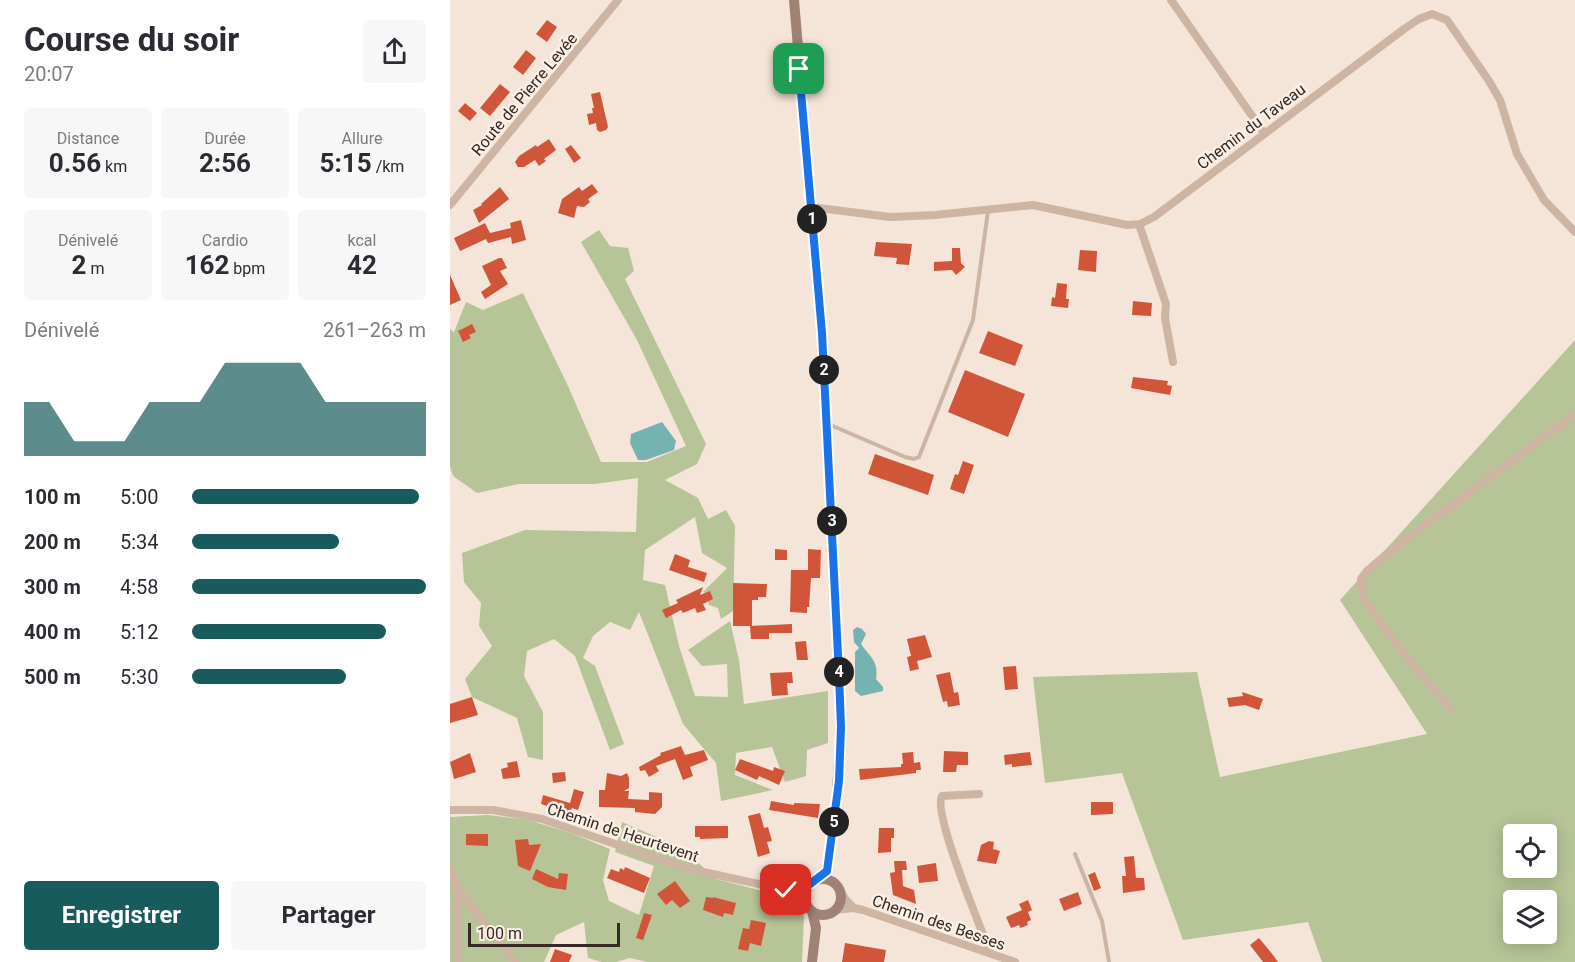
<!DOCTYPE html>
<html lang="fr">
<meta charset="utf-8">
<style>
:root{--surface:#fff;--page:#f7f7f7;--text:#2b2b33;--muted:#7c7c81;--accent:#185b5c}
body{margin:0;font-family:Roboto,sans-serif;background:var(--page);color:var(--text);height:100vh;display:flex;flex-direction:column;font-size:22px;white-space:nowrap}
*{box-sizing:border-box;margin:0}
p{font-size:20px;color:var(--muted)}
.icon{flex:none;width:33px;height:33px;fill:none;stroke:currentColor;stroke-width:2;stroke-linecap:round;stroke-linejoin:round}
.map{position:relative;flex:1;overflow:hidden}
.sheet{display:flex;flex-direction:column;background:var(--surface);width:450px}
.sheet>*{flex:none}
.buttons{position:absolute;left:1053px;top:824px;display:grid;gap:12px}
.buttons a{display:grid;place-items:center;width:54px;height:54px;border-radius:6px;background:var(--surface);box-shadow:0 3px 15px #0003;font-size:30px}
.scale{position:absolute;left:18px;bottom:15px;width:152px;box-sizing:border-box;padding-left:6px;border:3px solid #372a26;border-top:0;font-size:16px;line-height:21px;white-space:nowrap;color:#372a26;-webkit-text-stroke:4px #fbf0e5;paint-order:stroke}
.pin{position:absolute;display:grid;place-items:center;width:51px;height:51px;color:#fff;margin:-26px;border-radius:12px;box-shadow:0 3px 9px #0006}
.km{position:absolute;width:30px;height:30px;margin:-15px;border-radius:50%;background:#222;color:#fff;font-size:16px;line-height:30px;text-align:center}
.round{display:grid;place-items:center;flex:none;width:63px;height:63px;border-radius:6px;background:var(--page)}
.summary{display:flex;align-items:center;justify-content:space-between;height:102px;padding:0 24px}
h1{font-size:33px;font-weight:700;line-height:45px}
.stats{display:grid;grid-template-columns:repeat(3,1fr);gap:9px;height:102px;padding:6px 24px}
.stats div{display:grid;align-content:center;border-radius:6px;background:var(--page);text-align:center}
.stats b{font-size:26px;font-weight:700}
.stats small{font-size:16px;font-weight:400}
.stats p{font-size:16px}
.chart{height:168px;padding:12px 24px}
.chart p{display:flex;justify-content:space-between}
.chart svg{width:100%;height:108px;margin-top:6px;fill:var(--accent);opacity:.7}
.cta{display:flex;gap:12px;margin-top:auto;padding:12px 24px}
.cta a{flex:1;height:69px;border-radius:6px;background:var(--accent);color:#fff;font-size:24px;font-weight:700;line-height:69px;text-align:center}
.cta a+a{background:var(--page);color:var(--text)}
ul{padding:0 24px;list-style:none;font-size:20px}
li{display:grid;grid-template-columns:96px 72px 1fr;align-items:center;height:45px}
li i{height:15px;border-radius:8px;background:var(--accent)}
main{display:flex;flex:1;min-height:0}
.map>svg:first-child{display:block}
.green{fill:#b7c497;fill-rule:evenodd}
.water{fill:#75b3b2}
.building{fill:#d15639}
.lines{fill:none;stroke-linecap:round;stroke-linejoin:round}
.service{stroke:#cdb4a3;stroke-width:4}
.minor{stroke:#cdb4a3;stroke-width:8}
.secondary{stroke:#a08275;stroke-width:10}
.route-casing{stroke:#fff;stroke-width:12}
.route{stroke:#1a73e8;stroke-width:8}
.labels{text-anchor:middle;stroke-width:5;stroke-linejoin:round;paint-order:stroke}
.street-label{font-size:16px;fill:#372a26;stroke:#fbf0e5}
</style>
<main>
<section class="sheet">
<div class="summary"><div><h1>Course du soir</h1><p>20:07</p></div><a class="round"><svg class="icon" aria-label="share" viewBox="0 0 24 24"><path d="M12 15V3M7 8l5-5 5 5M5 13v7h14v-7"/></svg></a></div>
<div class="stats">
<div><p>Distance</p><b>0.56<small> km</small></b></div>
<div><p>Durée</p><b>2:56</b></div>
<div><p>Allure</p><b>5:15<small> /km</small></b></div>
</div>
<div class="stats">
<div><p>Dénivelé</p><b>2<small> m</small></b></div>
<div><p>Cardio</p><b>162<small> bpm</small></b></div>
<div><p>kcal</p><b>42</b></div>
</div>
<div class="chart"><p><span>Dénivelé</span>261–263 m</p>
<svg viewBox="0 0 160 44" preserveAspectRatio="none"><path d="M0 44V22L10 22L20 38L30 38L40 38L50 22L60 22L70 22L80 6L90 6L100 6L110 6L120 22L130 22L140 22L150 22L160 22V44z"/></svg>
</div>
<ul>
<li><b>100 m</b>5:00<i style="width:97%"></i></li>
<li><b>200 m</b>5:34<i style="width:63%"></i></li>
<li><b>300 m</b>4:58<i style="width:100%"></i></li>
<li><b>400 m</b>5:12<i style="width:83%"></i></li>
<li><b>500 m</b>5:30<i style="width:66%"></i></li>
</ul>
<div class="cta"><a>Enregistrer</a><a>Partager</a></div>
</section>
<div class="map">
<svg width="1125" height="962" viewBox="0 0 1125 962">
<rect width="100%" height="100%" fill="#f4e5d8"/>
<!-- green -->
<path class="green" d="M149,230L160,246L178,248L184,271L175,279L256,444L247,464L215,480L248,498L258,519L276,510L285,526L283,611L271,619L268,608L259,605L254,591L277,568L252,553L245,517L195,550L193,580L215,585L229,646L245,696L278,697L277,664L252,666L238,650L280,621L289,660L294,704L378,691V743L357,750L356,776L335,782L322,747L286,753L285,775L323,790L271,801L266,763L233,724L189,612L180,630L160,622L143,636L133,658L145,666L174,744L160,750L125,656L104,639L77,651L74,676L93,712V760L78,757L67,718L22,697L15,679L42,646L29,626L31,603L14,582L12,553L75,530L186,532L188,478L145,484H69L27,493L3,476L0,466V329L4,332L16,302L33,310L73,293L118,386L151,462H197L236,446L187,340L131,242Z
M1125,340V962H872L858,922L733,940L672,773L595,783L583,677L747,672L770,777L977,734L890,600ZM1064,834H1096V867H1064ZM1064,900H1096V933H1064Z
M38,815L78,820L121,833L160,849L153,880L159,901L189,915L204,866L165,852L172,822L232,848L266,879L341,898L354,917L352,962H197L180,958L166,962H152L138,958L134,922L106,935L94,962H0V817Z"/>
<!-- water -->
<path class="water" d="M212,422L226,441L224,450L196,460H188L180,443L181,434Z
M407,627L412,629L416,634L411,644C420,657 429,661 426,679L433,687V691L411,696L405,691V652L409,648L404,642L403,630Z"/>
<!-- building -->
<path class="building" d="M97,20L107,27L97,42L86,34Z
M76,50L86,58L73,75L63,67Z
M50,84L60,92L40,116L30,108Z
M150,92L158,127L156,130L150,132L147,130L146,123L139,125L137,114L143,113L142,108H144L141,94Z
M15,103L27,113L20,121L8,111Z
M99,139L106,150L94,159L96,161L89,166L85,160L74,167H68L65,162L69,156L86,145L87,147Z
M121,145L131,158L124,163L115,149Z
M142,184L148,192L138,199L140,202L134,207L127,206L124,218L108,213L112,199L129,187L132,191Z
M50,187L59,199L29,223L23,210L32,205L31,204Z
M71,220L76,240L62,244L61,237L38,243L36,239L10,251L4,238L35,223L40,233L61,228L60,223Z
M426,242L462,244L459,265L446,264L447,258L424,256Z
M502,248H510L511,263L515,267L506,275L502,270L484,271V262L502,261Z
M630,250L647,251L646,272L628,270Z
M49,258H52L57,268L50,271L58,284L35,299L31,292L41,285L32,266Z
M0,275L11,300L0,305Z
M607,283L617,284L616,299H619L618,308L601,306L602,297L605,298Z
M683,301L702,303L701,316L682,315Z
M22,324L26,332L19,335L21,338L13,342L8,331Z
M538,331L573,345L565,366L529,353Z
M515,370L575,394L558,437L498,412Z
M683,377L718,381L717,385L722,386L720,395L681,388Z
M425,454L484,475L478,495L418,474Z
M513,461L524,465L514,494L500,489L505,474L508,475Z
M325,549L337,550V560H325Z
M358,549L371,550L370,578H361L359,607H357V613L340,612L341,570H358Z
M225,554L240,560L238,567L257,573L254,582L219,570Z
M283,583L317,584L316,597H308V600H302V626H283Z
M253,587L250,595L260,591L263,599L253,604L256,610L247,613L245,608L233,613L231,610L216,618L212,610L228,603L226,600Z
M342,624V633H319V639H301L300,626Z
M475,635L482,657L467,661L469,669L460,671L457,657L461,656L457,639Z
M356,641L358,660H347L345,642Z
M566,666L568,689L555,690L553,667Z
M342,672L343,683H337L338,695L322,696L320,673Z
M500,672L504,693L508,692L510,705L498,707L497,701L493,702L486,675Z
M792,692L813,699L809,710L795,705L779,707L777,698L793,696Z
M22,697L28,715L0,723V704Z
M231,746L235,755L254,750L258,760L240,767L243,776L233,780L225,759L206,766L209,771L199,777L195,770L190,771L189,767L211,755L210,753Z
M494,751L518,752V765H507L506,772H493Z
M463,752L464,763L470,762L471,770H466V773L410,780L409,769L451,767V764H453L452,753Z
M580,752L582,765L562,767V764L555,765L554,755Z
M20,753L26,772L4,779L0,762Z
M290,759L323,771L324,767L335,771L329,785L309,776L307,780L285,770Z
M67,761L70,777L53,779L51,769L58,767L57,763Z
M115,772L116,781L103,783L102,773Z
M157,773L171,776L177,773L179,778V788L174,791H179L178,799L199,800V792L212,793V807L205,814L185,812V808L149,807V790H155Z
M124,789L134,792L128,810L122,808L120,813L91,804L93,795L120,803Z
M321,801L344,805V803L370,804L368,818L319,810Z
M641,802H663V814L641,815Z
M310,813L314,828L318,827L322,841L317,842L320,853L308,857L298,816Z
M245,826H278V838L250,839V837H245Z
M429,828H444V838H441V852L428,853Z
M16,834H38V846L16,845Z
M78,839L79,845L91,844L80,871L68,866L65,840Z
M539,841L544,842L543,849L550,851L546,864L527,861L531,845Z
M684,856L686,878H694L695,890L673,893L672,876H676L674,857Z
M444,861H456L457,870H452L453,886L464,890L466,904L443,895L440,873L445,872Z
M486,863L488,881L469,883L467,866Z
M175,867L200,878L194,893L157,878L161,869L169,872L170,868L174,870Z
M86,869L108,879L109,873L118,874L116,890L98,887L82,879Z
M645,872L651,888L644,891L638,875Z
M225,881L240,901L230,908L222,900L216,905L207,894Z
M628,892L632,904L614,911L609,899Z
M256,897L263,898V897L286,903L283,915L274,913L273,917L253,910Z
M578,900L582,910L578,912L581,920L577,922L578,925L570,928L569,925L561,928L556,917L572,910L569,904Z
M194,913L202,915L193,940L186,938Z
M301,920L316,923L311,946L300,943L298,951L288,949L293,928L299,929Z
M809,938L823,955L828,962H813L800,945Z
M395,943L436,950L434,962H392Z
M105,949L122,955L119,962H100Z"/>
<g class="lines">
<!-- service -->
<path class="service" d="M378,424L455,457L464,459L469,457L523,320L538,211
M625,854L652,921L659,962"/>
<!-- minor -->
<path class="minor" d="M721,0L814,133
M0,205L168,0
M361,207L440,217L485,215L583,205L677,225L690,224L704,217L954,29L969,19L982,14L997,20L1039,81L1050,100L1067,154L1094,200L1125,232
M689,224L716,304L715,318L723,362
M1001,709L949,648L913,598L911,579L917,571L939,552L1125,414
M529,794L492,796C482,812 531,928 540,952
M0,810H43L92,819L235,868L336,890L356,903
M0,870L9,890L65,962
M336,890L360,884
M390,891L396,900L404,908
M385,910L404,908L413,910L565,962
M8,962L7,896L9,890"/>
<!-- secondary -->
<path class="secondary" d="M344,0L372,333L387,623L391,727L386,808L377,871L369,879
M355 897a18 18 0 1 1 36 0a18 18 0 1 1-36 0Z
M362,911L366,928L362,962"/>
</g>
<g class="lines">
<!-- route casing -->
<g class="route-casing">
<path id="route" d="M336,890L360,884L377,871L389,781L391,727L389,675L372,333L349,69"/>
</g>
<!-- route -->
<use href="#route" class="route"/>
</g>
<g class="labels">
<!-- street labels -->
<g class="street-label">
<text transform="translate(74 94) rotate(-50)" y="6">Route de Pierre Levée</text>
<text transform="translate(801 126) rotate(-37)" y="6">Chemin du Taveau</text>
<text transform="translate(173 832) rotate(18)" y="6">Chemin de Heurtevent</text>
<text transform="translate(489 922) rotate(19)" y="6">Chemin des Besses</text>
</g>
</g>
</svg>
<div class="buttons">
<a><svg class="icon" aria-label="locate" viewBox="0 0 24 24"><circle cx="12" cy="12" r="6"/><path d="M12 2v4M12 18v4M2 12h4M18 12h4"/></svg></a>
<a><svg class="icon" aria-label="layers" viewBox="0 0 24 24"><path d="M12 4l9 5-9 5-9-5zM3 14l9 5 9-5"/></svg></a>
</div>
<div class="scale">100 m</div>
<div class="pin" style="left:349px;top:69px;background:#1e9e55"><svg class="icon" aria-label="arrive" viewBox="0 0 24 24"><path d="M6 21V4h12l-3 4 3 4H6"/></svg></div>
<div class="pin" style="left:336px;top:890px;background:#d93025"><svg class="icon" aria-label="check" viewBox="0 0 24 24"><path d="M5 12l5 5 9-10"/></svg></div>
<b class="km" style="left:362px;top:219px">1</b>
<b class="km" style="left:374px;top:370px">2</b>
<b class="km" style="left:382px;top:521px">3</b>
<b class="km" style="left:389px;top:672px">4</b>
<b class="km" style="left:384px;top:822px">5</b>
</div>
</main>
